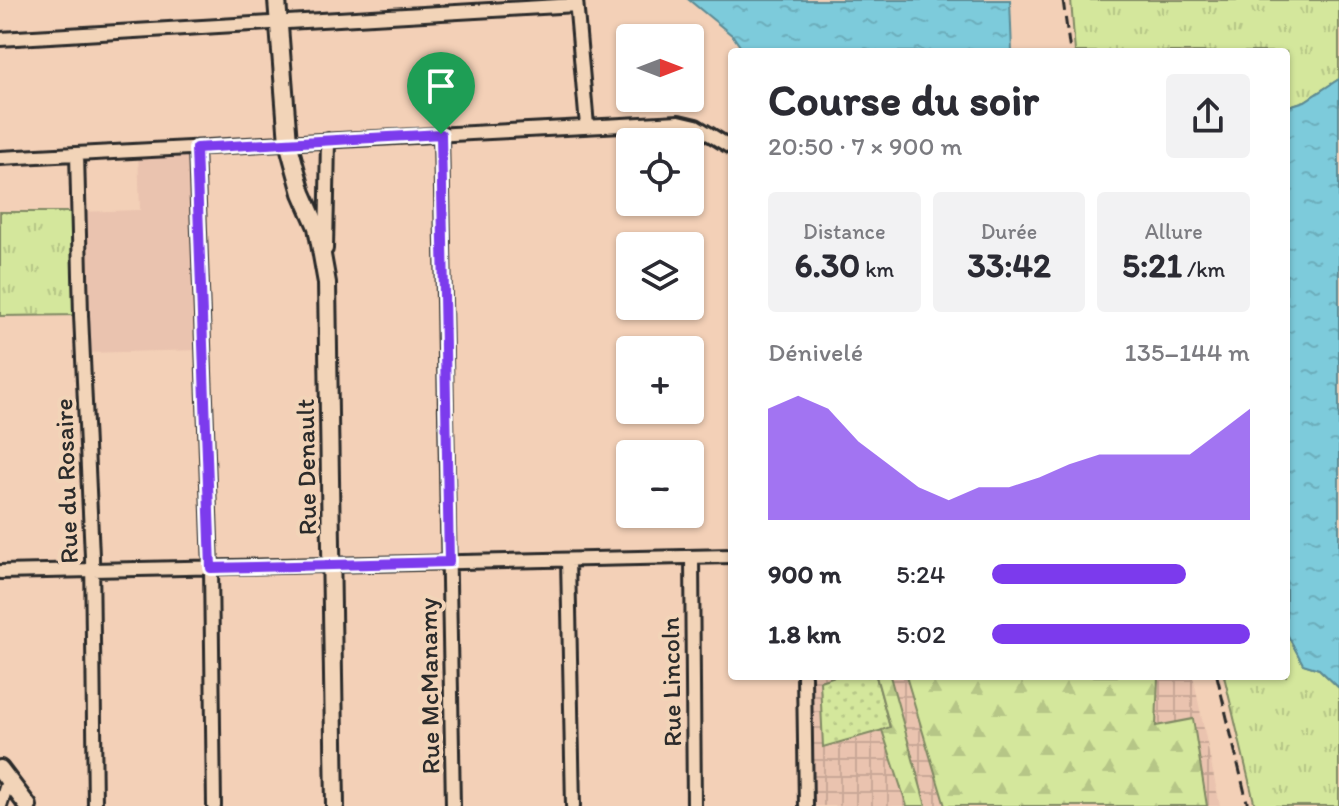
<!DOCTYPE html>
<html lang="fr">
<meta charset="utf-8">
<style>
:root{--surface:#fff;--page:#f2f2f3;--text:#2b2b33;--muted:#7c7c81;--accent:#7c3aed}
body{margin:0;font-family:Itim,sans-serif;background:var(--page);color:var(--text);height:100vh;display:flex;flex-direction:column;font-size:30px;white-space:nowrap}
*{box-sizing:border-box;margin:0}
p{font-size:26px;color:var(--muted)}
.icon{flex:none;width:44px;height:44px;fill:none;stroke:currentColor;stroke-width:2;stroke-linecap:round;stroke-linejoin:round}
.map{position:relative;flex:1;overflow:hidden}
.details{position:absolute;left:728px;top:48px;width:562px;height:632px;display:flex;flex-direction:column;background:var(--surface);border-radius:8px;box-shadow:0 2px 6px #0004}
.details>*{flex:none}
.needle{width:52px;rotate:90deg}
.tools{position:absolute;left:616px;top:24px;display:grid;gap:16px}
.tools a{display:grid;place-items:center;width:88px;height:88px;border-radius:8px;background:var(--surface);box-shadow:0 2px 6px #0004;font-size:40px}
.pin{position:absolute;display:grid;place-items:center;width:68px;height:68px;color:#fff;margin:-82px -34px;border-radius:50% 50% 50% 0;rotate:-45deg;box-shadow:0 0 8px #0007}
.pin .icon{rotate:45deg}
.round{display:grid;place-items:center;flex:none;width:84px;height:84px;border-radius:8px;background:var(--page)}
.overview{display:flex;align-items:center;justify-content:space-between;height:136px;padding:0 40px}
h1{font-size:44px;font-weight:700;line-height:60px}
.stats{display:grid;grid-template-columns:repeat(3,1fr);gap:12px;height:136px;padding:8px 40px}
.stats div{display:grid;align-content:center;border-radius:8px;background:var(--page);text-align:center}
.stats b{font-size:34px;font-weight:700}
.stats small{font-size:22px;font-weight:400}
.stats p{font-size:22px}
.chart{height:224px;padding:16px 40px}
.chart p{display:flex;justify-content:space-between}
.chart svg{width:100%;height:144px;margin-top:8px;fill:var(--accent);opacity:.7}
ul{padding:0 40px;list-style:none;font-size:26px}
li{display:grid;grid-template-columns:128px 96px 1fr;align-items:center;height:60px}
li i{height:20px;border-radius:10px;background:var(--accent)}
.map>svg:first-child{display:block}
.built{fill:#eac3af}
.industrial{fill:url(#industrial-grid)}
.grass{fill:url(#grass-dots);stroke:#808964;stroke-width:2}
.forest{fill:url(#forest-firs);stroke:#808964;stroke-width:2}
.park{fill:url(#park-tufts);stroke:#808964;stroke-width:2}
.water{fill:url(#water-ripples);stroke:#5c8b95;stroke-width:2}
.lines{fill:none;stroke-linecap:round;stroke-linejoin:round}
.minor-casing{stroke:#2b2b2b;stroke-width:18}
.secondary-casing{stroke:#2b2b2b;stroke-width:22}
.minor{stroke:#f2d4b8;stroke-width:12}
.secondary{stroke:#f2d4b8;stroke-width:16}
.rail{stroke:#2b2b2b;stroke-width:3;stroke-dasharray:12 6;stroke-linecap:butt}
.route-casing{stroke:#fff;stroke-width:16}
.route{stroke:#7c3aed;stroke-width:10}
.labels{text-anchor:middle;stroke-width:8;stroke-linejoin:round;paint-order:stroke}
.street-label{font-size:26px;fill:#2b2b2b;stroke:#f2d4b8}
</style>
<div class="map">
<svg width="1339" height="806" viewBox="0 0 1339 806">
<defs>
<pattern id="industrial-grid" width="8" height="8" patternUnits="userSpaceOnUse" patternTransform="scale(2)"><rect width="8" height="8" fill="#eac3af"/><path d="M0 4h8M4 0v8" fill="none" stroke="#c9a897"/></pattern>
<pattern id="grass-dots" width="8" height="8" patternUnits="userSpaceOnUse" patternTransform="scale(2)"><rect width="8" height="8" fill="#d4e79c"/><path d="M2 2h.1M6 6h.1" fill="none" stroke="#b6c687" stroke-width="1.8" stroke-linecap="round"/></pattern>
<pattern id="forest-firs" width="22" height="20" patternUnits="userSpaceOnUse" patternTransform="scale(2)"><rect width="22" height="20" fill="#d4e79c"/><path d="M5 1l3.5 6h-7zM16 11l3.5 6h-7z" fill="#b6c687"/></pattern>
<pattern id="park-tufts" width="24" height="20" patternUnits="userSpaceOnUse" patternTransform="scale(2)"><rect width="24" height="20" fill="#d4e79c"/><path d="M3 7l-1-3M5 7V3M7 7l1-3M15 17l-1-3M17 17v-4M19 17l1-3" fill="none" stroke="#b6c687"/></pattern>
<pattern id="water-ripples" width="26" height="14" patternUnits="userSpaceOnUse" patternTransform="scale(2)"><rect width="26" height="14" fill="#7dcbdb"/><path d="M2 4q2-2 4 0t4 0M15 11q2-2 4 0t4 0" fill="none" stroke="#6caebc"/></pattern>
</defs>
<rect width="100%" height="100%" fill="#f3d0b7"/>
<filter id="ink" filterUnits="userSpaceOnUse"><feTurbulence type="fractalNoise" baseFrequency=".0125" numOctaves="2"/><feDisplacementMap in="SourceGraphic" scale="16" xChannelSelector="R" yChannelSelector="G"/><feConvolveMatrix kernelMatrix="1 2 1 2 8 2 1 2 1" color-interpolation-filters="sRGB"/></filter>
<g filter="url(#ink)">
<!-- built -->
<path class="built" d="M196,148L202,350L83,353L79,212L140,210L138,151Z"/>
<!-- industrial -->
<path class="industrial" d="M804,676H1193L1220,806H806Z"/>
<!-- grass -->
<path class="grass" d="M835,676H876L890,728L823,747L820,681Z"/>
<!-- forest -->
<path class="forest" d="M876,676H890L926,806H907L882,730L890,727Z
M906,676H1158L1156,726L1193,719L1207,806H945Z"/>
<!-- park -->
<path class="park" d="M1071,0H1339V79L1305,101L1286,107V52H1075Z
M0,212H79L81,315L0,316Z
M1286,632L1303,664L1319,669L1339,688V806H1255L1224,676H1286Z"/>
<!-- water -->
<path class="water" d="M689,0H1010L1012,52H744L733,36Z
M1339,79V688L1319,669L1303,664L1286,632V107L1305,101Z"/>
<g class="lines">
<!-- minor casing -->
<g class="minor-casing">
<path id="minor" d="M576,0L587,126
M0,39L576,5
M441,134L453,806
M196,148L211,568L214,806
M77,154L81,315L92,556L95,806
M0,158L679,122L696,126L732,148
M326,249L328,140
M692,557L694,806
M568,560L573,806
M0,572L732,556
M804,676L806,806
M0,806L8,781"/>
</g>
<!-- secondary casing -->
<g class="secondary-casing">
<path id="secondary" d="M277,0L288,142L302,193L317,227L327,283L335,806
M0,769L28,806"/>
</g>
<!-- minor -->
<use href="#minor" class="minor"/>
<!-- secondary -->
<use href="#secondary" class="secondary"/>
<!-- rail -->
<path class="rail" d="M1063,0L1070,52
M1217,676L1248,806"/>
</g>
</g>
<g class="lines" filter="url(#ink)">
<!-- route casing -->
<g class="route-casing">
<path id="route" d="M441,134L449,562L211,568L196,148Z"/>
</g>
<!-- route -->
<use href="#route" class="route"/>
</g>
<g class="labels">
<!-- street labels -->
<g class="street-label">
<text transform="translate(306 467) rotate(-91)" y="9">Rue Denault</text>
<text transform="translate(66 481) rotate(-92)" y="9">Rue du Rosaire</text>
<text transform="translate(671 682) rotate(-91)" y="9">Rue Lincoln</text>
<text transform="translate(429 686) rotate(-91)" y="9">Rue McManamy</text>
</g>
</g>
</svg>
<div class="tools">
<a><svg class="needle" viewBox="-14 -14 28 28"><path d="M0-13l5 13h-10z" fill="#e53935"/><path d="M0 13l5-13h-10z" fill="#7c7c81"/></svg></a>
<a><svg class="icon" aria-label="locate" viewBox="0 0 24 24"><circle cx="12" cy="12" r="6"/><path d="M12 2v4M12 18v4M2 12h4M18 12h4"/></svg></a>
<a><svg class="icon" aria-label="layers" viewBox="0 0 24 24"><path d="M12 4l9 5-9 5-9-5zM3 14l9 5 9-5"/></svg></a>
<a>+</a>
<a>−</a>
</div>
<div class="pin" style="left:441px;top:134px;background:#1e9e55"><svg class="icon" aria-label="arrive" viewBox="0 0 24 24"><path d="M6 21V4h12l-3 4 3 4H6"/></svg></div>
<section class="details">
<div class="overview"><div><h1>Course du soir</h1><p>20:50 · 7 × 900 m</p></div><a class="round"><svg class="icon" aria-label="share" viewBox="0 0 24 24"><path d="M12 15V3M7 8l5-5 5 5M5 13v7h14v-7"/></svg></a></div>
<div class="stats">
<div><p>Distance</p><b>6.30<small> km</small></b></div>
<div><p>Durée</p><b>33:42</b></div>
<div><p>Allure</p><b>5:21<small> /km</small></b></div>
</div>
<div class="chart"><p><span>Dénivelé</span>135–144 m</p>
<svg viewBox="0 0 160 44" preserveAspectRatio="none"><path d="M0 44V10L10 6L20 10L30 20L40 27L50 34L60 38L70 34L80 34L90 31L100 27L110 24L120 24L130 24L140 24L150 17L160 10V44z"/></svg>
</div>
<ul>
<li><b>900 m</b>5:24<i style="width:75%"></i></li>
<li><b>1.8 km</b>5:02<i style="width:100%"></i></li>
</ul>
</section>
</div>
